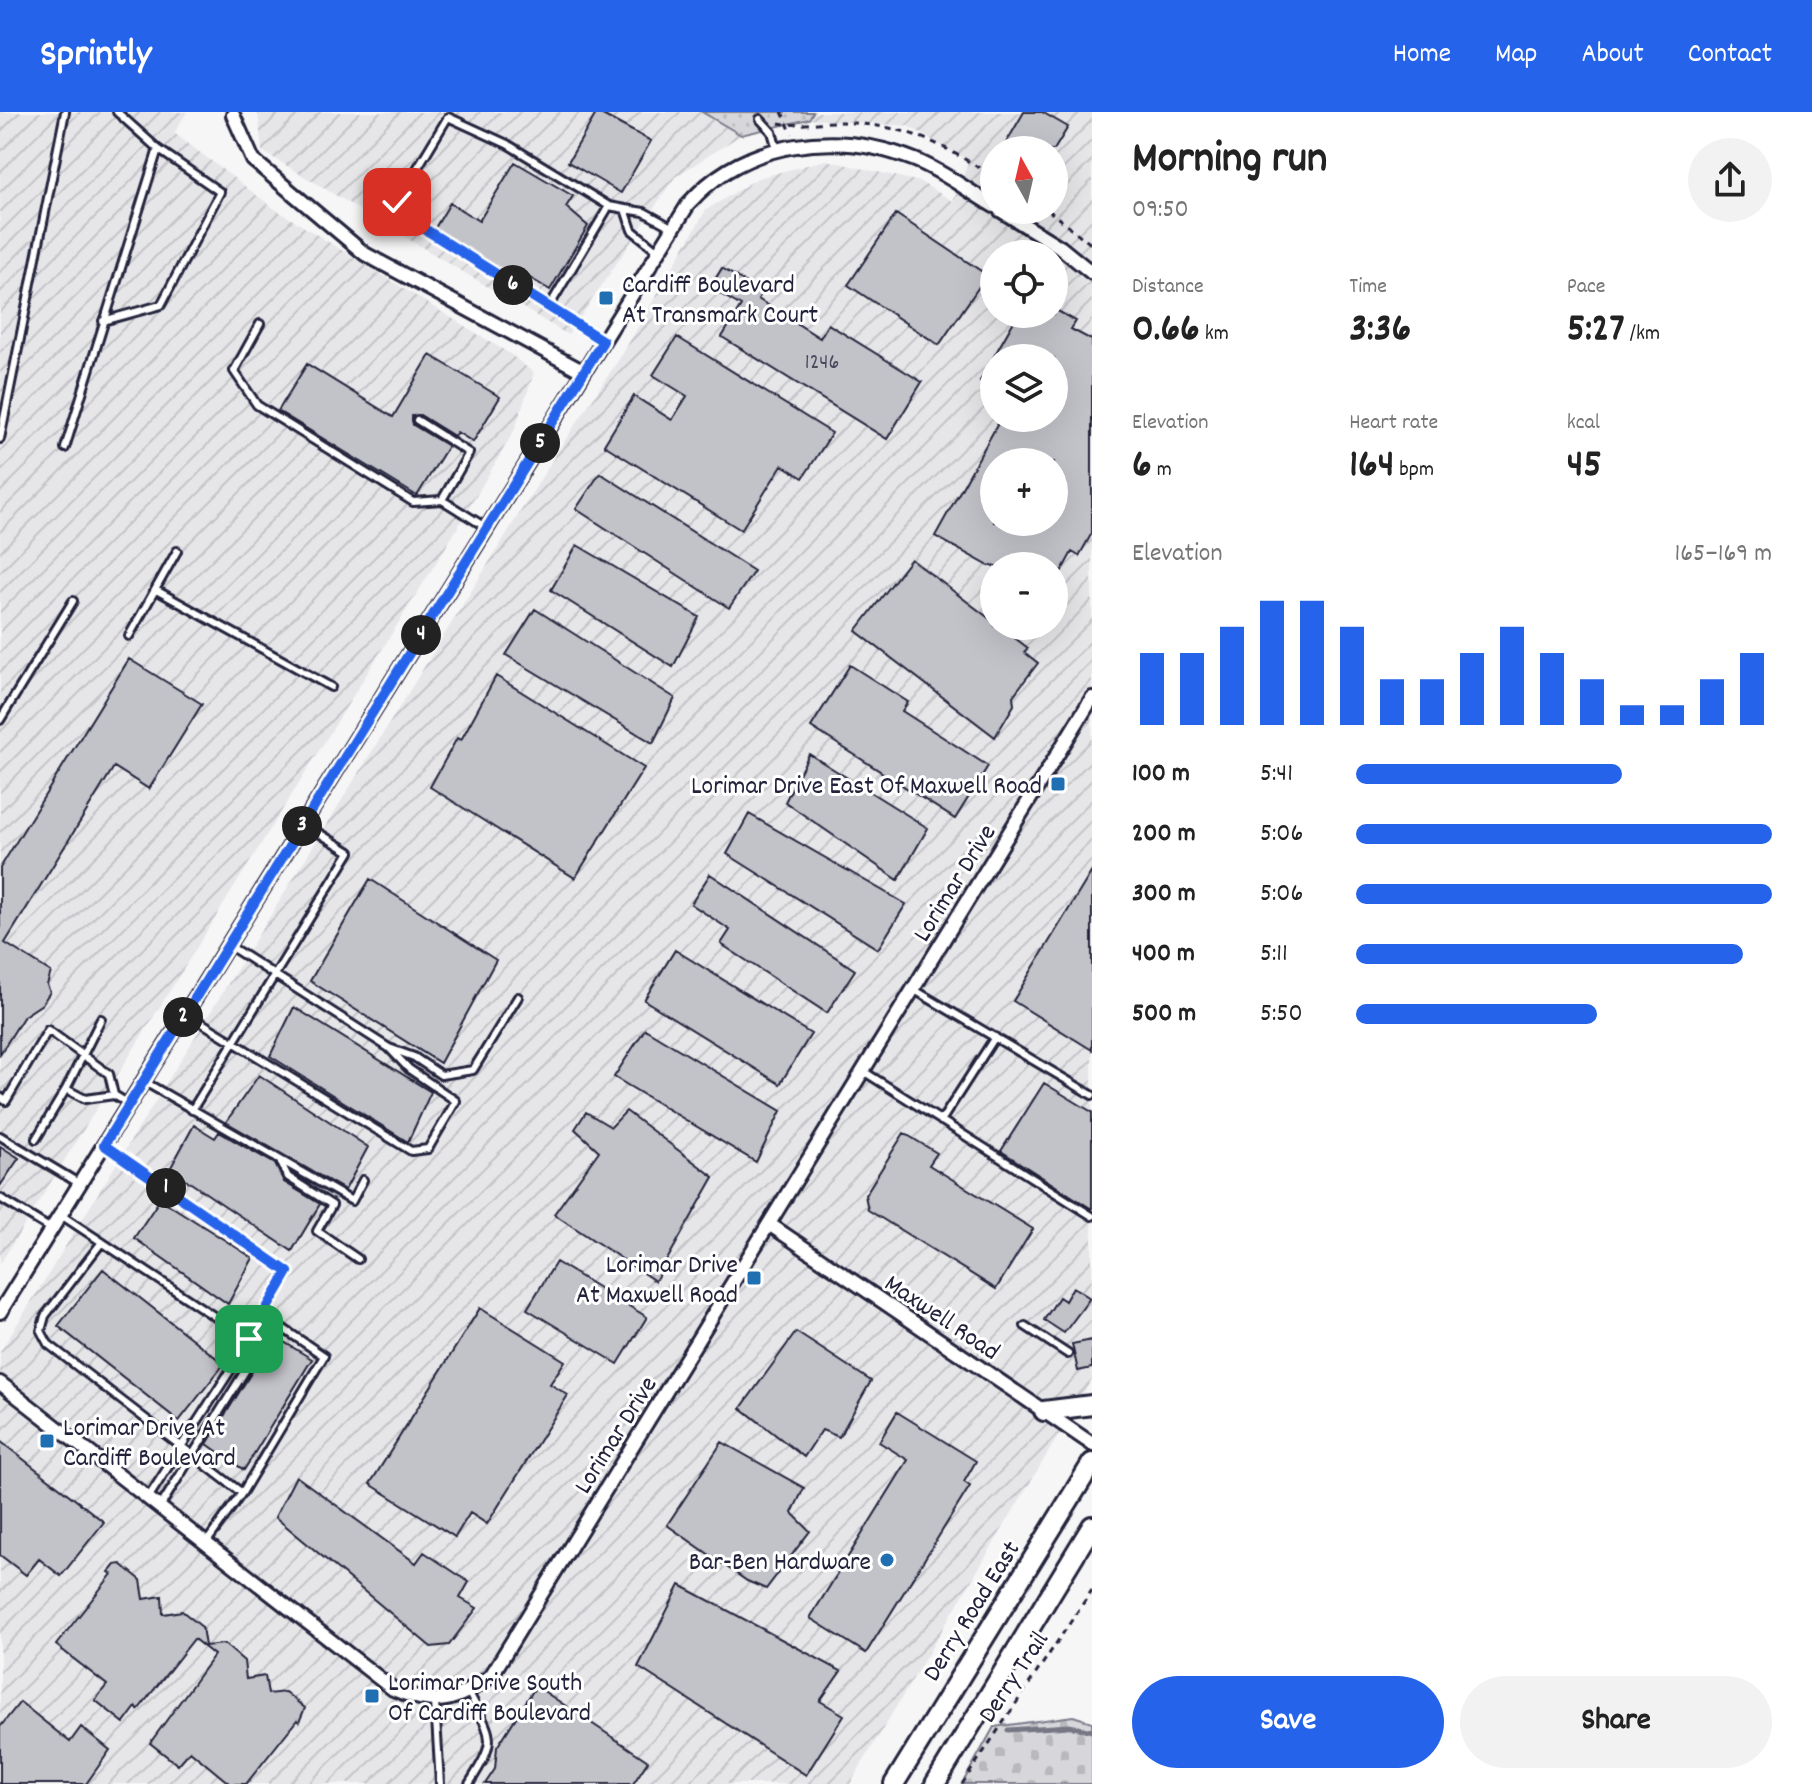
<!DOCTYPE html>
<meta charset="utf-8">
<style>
:root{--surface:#fff;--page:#f2f2f2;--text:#222;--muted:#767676;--accent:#2563eb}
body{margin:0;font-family:Dekko,sans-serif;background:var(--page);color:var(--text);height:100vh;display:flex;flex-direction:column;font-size:30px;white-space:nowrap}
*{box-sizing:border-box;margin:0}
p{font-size:26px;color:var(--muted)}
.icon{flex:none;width:44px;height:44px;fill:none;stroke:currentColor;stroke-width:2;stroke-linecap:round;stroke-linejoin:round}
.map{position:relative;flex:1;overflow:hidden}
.side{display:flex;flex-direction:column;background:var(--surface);width:720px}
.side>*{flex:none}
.needle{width:52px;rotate:352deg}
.buttons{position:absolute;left:980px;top:24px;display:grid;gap:16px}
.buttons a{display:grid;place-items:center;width:88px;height:88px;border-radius:50%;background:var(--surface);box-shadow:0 8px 32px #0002;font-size:40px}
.pin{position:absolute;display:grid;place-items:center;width:68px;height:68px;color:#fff;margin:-34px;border-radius:16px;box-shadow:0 4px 12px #0006}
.km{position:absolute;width:40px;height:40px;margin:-20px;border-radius:50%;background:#222;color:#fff;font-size:22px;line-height:40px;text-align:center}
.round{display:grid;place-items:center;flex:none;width:84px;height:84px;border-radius:42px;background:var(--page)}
.overview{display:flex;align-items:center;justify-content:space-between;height:136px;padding:0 40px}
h1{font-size:44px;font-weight:700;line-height:60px}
.metrics{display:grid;grid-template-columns:repeat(3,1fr);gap:12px;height:136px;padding:8px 40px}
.metrics div{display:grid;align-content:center}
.metrics b{font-size:40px;font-weight:700}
.metrics small{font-size:22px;font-weight:400}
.metrics p{font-size:22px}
.chart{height:224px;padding:16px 40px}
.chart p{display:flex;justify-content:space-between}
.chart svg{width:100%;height:144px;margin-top:8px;stroke:var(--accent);stroke-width:6}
.primary-button{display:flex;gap:16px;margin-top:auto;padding:16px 40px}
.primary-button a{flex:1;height:92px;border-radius:48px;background:var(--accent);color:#fff;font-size:32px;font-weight:700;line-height:92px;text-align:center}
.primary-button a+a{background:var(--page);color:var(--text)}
ul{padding:0 40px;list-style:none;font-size:26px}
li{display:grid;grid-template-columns:128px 96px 1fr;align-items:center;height:60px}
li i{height:20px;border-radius:10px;background:var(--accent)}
header{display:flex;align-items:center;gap:48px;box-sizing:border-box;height:112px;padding:0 40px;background:var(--accent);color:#fff}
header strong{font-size:38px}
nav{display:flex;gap:44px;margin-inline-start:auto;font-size:28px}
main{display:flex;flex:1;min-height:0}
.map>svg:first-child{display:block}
.industrial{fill:url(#industrial-furrows);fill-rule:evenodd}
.cemetery{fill:url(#cemetery-stones);stroke:#7c7c8b;stroke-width:2}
.park{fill:url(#park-dots);stroke:#7c7c8b;stroke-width:2}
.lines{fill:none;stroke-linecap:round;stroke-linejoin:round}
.stream{stroke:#767685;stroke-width:5}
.building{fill:#c2c2c9;stroke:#22223b;stroke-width:2;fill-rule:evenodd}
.lane-casing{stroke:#22223b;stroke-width:12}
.street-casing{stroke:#22223b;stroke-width:18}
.secondary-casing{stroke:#22223b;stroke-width:24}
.path{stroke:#22223b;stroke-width:3;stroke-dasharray:6 6;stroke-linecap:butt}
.lane{stroke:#fff;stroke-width:6}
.street{stroke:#fff;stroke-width:12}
.secondary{stroke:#fff;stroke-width:18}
.route-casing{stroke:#fff;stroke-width:16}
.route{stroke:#2563eb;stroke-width:10}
.poi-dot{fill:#1f6fb2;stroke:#fff;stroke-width:3}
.labels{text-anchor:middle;stroke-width:6;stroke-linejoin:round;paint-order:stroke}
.number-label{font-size:22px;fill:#4a4a5e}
.poi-label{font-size:26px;fill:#22223b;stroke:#fff;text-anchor:start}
.street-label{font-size:26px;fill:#22223b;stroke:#fff}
</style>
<header>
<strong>Sprintly</strong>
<nav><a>Home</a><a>Map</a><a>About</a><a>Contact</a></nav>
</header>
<main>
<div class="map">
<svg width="1092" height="1672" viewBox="0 0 1092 1672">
<defs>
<pattern id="industrial-furrows" width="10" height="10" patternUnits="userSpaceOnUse" patternTransform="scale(2)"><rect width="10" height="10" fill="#e6e6e9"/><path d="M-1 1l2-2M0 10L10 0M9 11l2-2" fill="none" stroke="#c5c5c9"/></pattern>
<pattern id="cemetery-stones" width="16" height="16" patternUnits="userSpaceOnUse" patternTransform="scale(2)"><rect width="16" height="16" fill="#d7d7db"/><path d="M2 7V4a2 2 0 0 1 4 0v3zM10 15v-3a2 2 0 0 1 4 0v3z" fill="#b8b8bd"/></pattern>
<pattern id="park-dots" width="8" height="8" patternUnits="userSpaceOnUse" patternTransform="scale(2)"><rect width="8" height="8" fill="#d7d7db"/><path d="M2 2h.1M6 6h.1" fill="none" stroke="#b8b8bd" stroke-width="1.8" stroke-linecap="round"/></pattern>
</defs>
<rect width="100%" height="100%" fill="#f6f6f7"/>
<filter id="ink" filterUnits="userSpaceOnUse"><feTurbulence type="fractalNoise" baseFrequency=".0125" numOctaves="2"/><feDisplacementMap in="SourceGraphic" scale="16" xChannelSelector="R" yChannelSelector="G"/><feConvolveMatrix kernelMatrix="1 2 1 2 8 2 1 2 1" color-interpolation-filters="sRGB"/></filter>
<g filter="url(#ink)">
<!-- industrial -->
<path class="industrial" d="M0,0H187L174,21L275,97L510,242L534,261L514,319L455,420L0,1152Z
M258,0H702L741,23L675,65L568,223L262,39Z
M813,0H1092V1267L850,1672H0V1240L558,339L623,241L706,98L758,66L826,48L920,70L953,89L969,49L908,14L809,7ZM994,38H1054V98H994ZM994,142H1054V202H994ZM994,246H1054V306H994ZM994,350H1054V410H994ZM994,454H1054V514H994Z"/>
<!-- cemetery -->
<path class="cemetery" d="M1073,1604L1092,1610V1672H962L994,1615Z"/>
<!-- park -->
<path class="park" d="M702,0H813L809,7L741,23Z"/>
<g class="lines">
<!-- stream -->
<path class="stream" d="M1008,1618L1069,1614L1092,1619"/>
</g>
<!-- building -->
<path class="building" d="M597,0L651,29L621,81L568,50Z
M1024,0H1042L1068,15L1054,38H1002Z
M515,50L573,84L566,95L588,114L550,178L523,162L519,169L435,116L450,91L479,109Z
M896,102L987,163L939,233L848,173Z
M722,156L762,181L758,187L820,226L828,212L922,270L887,327L722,225L741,194L710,176Z
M1054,197L1076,209L1071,217L1092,228V421L1079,444L1072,440L1054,473V454H989L935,424L1001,306H1054V246H994V277L980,269L1018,202H1054ZM994,350H1054V410H994Z
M677,225L832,321L803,366L782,353L741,418L604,333L634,284L672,308L687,284L653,263Z
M430,243L500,285L473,330L457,320L454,324L420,303L412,304L413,313L448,334L417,384L278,299L307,252L393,305Z
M600,361L754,459L729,496L576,397Z
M577,433L699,505L673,555L551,478Z
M911,447L994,510V514H999L1028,536L1024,540L1038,551L1013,584L1014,593L995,625L856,519Z
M535,497L675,586L653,631L506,543Z
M129,547L202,592L149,677L114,655L5,831L51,860L47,873L50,880L42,892L24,904L0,942V756Z
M850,553L908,590L902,599L988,654L955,707L811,615Z
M496,564L644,656L575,766L430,675L457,626L461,628Z
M809,642L928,716L898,768L785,690Z
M749,702L906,792L878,837L727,742Z
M1092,759V938L1013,889Z
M710,762L855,858L827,901L721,832L730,818L691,792Z
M370,767L496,848L440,951L310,869Z
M675,838L811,922L780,972L644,888Z
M294,895L431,980L408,1030L270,944Z
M645,917L781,999L756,1050L614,965Z
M259,963L368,1035L345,1078L226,1010Z
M1044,971L1092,1000V1097L1001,1039Z
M626,999L714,1065L655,1169L554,1102L599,1039L575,1017L586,1000L611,1015Z
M194,1013L215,1026L219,1020L275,1052L284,1070L320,1092L292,1139L170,1057Z
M904,1021L937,1041L929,1053L1033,1117L996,1177L868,1098L865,1083Z
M0,1034L19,1046L0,1074Z
M160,1087L253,1146L228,1192L134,1126Z
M556,1150L647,1205L618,1252L527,1197Z
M103,1157L224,1252L179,1309L58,1214Z
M1073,1175L1090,1186L1064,1221L1044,1208L1059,1185L1065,1189Z
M480,1196L565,1249L550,1272L568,1283L487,1412L470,1401L455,1425L370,1372Z
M796,1220L871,1269L839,1325L822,1318L804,1345L741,1296Z
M274,1224L312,1247L244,1358L207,1332Z
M1092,1228V1256L1078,1259L1072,1232Z
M897,1300L976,1349L964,1370L970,1374L866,1541L810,1506L908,1348L879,1330Z
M0,1329L104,1410L61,1464L39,1447L26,1463L0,1443Z
M722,1330L804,1376L792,1401L810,1419L766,1477L747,1469L667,1413Z
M296,1364L416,1451L424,1440L469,1470L460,1486L477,1496L449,1533L431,1535L275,1405Z
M121,1452L141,1468L144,1487L162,1484L163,1502L182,1499L202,1515L205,1534L224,1532L244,1549L246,1567L265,1564L268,1582L285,1580L305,1596L299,1610L297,1608L246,1672H230L190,1639L178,1653L150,1631L214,1543L194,1527L138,1598L136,1595L124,1611L95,1588L107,1573L56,1533L112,1462L109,1460L115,1453Z
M680,1473L841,1559L820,1589L844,1603L806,1663L638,1555Z
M536,1574L648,1649L633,1672H485L495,1657L497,1635Z
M20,1590L70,1630L81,1615L110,1638L86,1672H0V1615Z"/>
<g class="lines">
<!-- lane casing -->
<g class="lane-casing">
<path id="lane" d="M760,7L772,20L777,37
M658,139L632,118L625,97L644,100L673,116
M549,195L609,94
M103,209L161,193L220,80L158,37
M260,212L234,259L257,293L413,390L442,388L487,416
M602,229L423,116L397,90L448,5L507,32L609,94L625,97
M417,308L469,341L442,388
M0,327L65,0
M65,336L158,37L117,0
M156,478L331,575
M129,524L177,439
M0,608L73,489
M228,833L389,936L414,945L441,963L473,958L518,885
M913,877L1092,983
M186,901L411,1039L428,1037L456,989L409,957L389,936
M863,959L1092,1104
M143,969L352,1089L363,1068
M66,977L101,907
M0,985L6,989L48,918L109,962L114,983L129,992
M192,998L350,740L304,712
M941,1009L995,925
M0,1024L80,1072
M36,1027L66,977L85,987L114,983
M104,1033L288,1160L249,1227
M281,1051L288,1065L332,1093L317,1119L358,1147
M0,1086L51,1117
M61,1103L250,1228L148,1386
M102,1130L45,1204L41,1219L48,1232L242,1381L206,1431
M1025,1214L1068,1242
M160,1395L275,1211L324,1244L242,1381
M469,1581C493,1627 498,1626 469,1672
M435,1590L440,1672"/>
</g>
<!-- street casing -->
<g class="street-casing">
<path id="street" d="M233,3L253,48L365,142L584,260
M1000,98L1060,135L1092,161
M769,1112L1092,1332
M0,1200L689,91C745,28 838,17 915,48C943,59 968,79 994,94
M0,1271L393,1577C437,1595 453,1591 491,1564L1092,586"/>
</g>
<!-- secondary casing -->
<g class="secondary-casing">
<path id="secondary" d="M1044,1299L1092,1293
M894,1672L1092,1351
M935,1672L1092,1414"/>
</g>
<!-- path -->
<path class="path" d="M782,0L792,22
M779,11C799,15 821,9 842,10C912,15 936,29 994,65
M1048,98L1092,133
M962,1672L1092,1478"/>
<!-- lane -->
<use href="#lane" class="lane"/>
<!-- street -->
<use href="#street" class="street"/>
<!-- secondary -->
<use href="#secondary" class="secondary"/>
</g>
</g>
<g class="lines" filter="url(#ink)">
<!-- route casing -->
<g class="route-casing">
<path id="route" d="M249,1227L288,1160L104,1033L603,229L423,116L397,90"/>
</g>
<!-- route -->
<use href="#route" class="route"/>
</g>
<!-- markers -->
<g class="poi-dot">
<rect x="598" y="178" width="16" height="16" rx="4"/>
<rect x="1050" y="664" width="16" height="16" rx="4"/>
<rect x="746" y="1158" width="16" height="16" rx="4"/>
<rect x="39" y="1321" width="16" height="16" rx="4"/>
<circle cx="887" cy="1448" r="8"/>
<rect x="364" y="1576" width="16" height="16" rx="4"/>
</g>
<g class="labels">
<!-- number labels -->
<g class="number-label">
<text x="822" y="256">1246</text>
</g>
<!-- poi labels -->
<g class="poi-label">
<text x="622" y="180">Cardiff Boulevard<tspan x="622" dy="30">At Transmark Court</tspan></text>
<text x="1042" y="681" text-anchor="end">Lorimar Drive East Of Maxwell Road</text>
<text x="738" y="1160" text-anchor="end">Lorimar Drive<tspan x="738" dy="30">At Maxwell Road</tspan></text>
<text x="63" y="1323">Lorimar Drive At<tspan x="63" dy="30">Cardiff Boulevard</tspan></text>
<text x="871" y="1457" text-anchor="end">Bar-Ben Hardware</text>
<text x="388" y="1578">Lorimar Drive South<tspan x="388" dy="30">Of Cardiff Boulevard</tspan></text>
</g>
<!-- street labels -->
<g class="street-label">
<text transform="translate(953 770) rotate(-58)" y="9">Lorimar Drive</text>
<text transform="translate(943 1204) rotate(34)" y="9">Maxwell Road</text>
<text transform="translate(614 1322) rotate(-58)" y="9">Lorimar Drive</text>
<text transform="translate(970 1498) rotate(-58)" y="9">Derry Road East</text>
<text transform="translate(1012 1564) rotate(-56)" y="9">Derry Trail</text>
</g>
</g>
</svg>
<div class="buttons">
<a><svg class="needle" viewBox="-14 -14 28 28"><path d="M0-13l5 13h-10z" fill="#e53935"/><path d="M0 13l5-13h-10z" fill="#767676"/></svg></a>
<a><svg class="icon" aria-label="locate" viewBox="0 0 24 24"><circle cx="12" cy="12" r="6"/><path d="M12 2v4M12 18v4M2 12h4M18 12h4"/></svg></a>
<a><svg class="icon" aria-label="layers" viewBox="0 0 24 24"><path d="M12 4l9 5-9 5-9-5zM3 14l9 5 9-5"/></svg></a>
<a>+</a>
<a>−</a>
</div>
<div class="pin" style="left:249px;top:1227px;background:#1e9e55"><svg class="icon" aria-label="arrive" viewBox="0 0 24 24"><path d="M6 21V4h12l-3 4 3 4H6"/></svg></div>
<div class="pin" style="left:397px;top:90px;background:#d93025"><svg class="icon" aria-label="check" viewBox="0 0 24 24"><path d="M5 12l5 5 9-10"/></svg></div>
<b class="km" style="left:166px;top:1076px">1</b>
<b class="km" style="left:183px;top:905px">2</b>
<b class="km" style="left:302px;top:714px">3</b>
<b class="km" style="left:421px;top:523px">4</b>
<b class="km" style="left:540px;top:331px">5</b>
<b class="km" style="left:513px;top:173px">6</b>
</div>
<section class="side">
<div class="overview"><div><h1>Morning run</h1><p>09:50</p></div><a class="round"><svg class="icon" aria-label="share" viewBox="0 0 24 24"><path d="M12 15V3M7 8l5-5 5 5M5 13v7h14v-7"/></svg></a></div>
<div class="metrics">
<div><p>Distance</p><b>0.66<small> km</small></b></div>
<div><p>Time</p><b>3:36</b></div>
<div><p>Pace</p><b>5:27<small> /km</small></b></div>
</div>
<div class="metrics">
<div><p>Elevation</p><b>6<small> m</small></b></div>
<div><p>Heart rate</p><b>164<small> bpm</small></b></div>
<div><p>kcal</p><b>45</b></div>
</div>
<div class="chart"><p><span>Elevation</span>165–169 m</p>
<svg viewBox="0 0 160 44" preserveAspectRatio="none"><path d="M5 44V22M15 44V22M25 44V14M35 44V6M45 44V6M55 44V14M65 44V30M75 44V30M85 44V22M95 44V14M105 44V22M115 44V30M125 44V38M135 44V38M145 44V30M155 44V22"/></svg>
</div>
<ul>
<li><b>100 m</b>5:41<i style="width:64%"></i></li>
<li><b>200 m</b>5:06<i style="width:100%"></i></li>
<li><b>300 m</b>5:06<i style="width:100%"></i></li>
<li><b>400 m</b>5:11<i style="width:93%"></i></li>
<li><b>500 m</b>5:50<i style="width:58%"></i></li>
</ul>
<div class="primary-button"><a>Save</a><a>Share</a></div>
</section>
</main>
